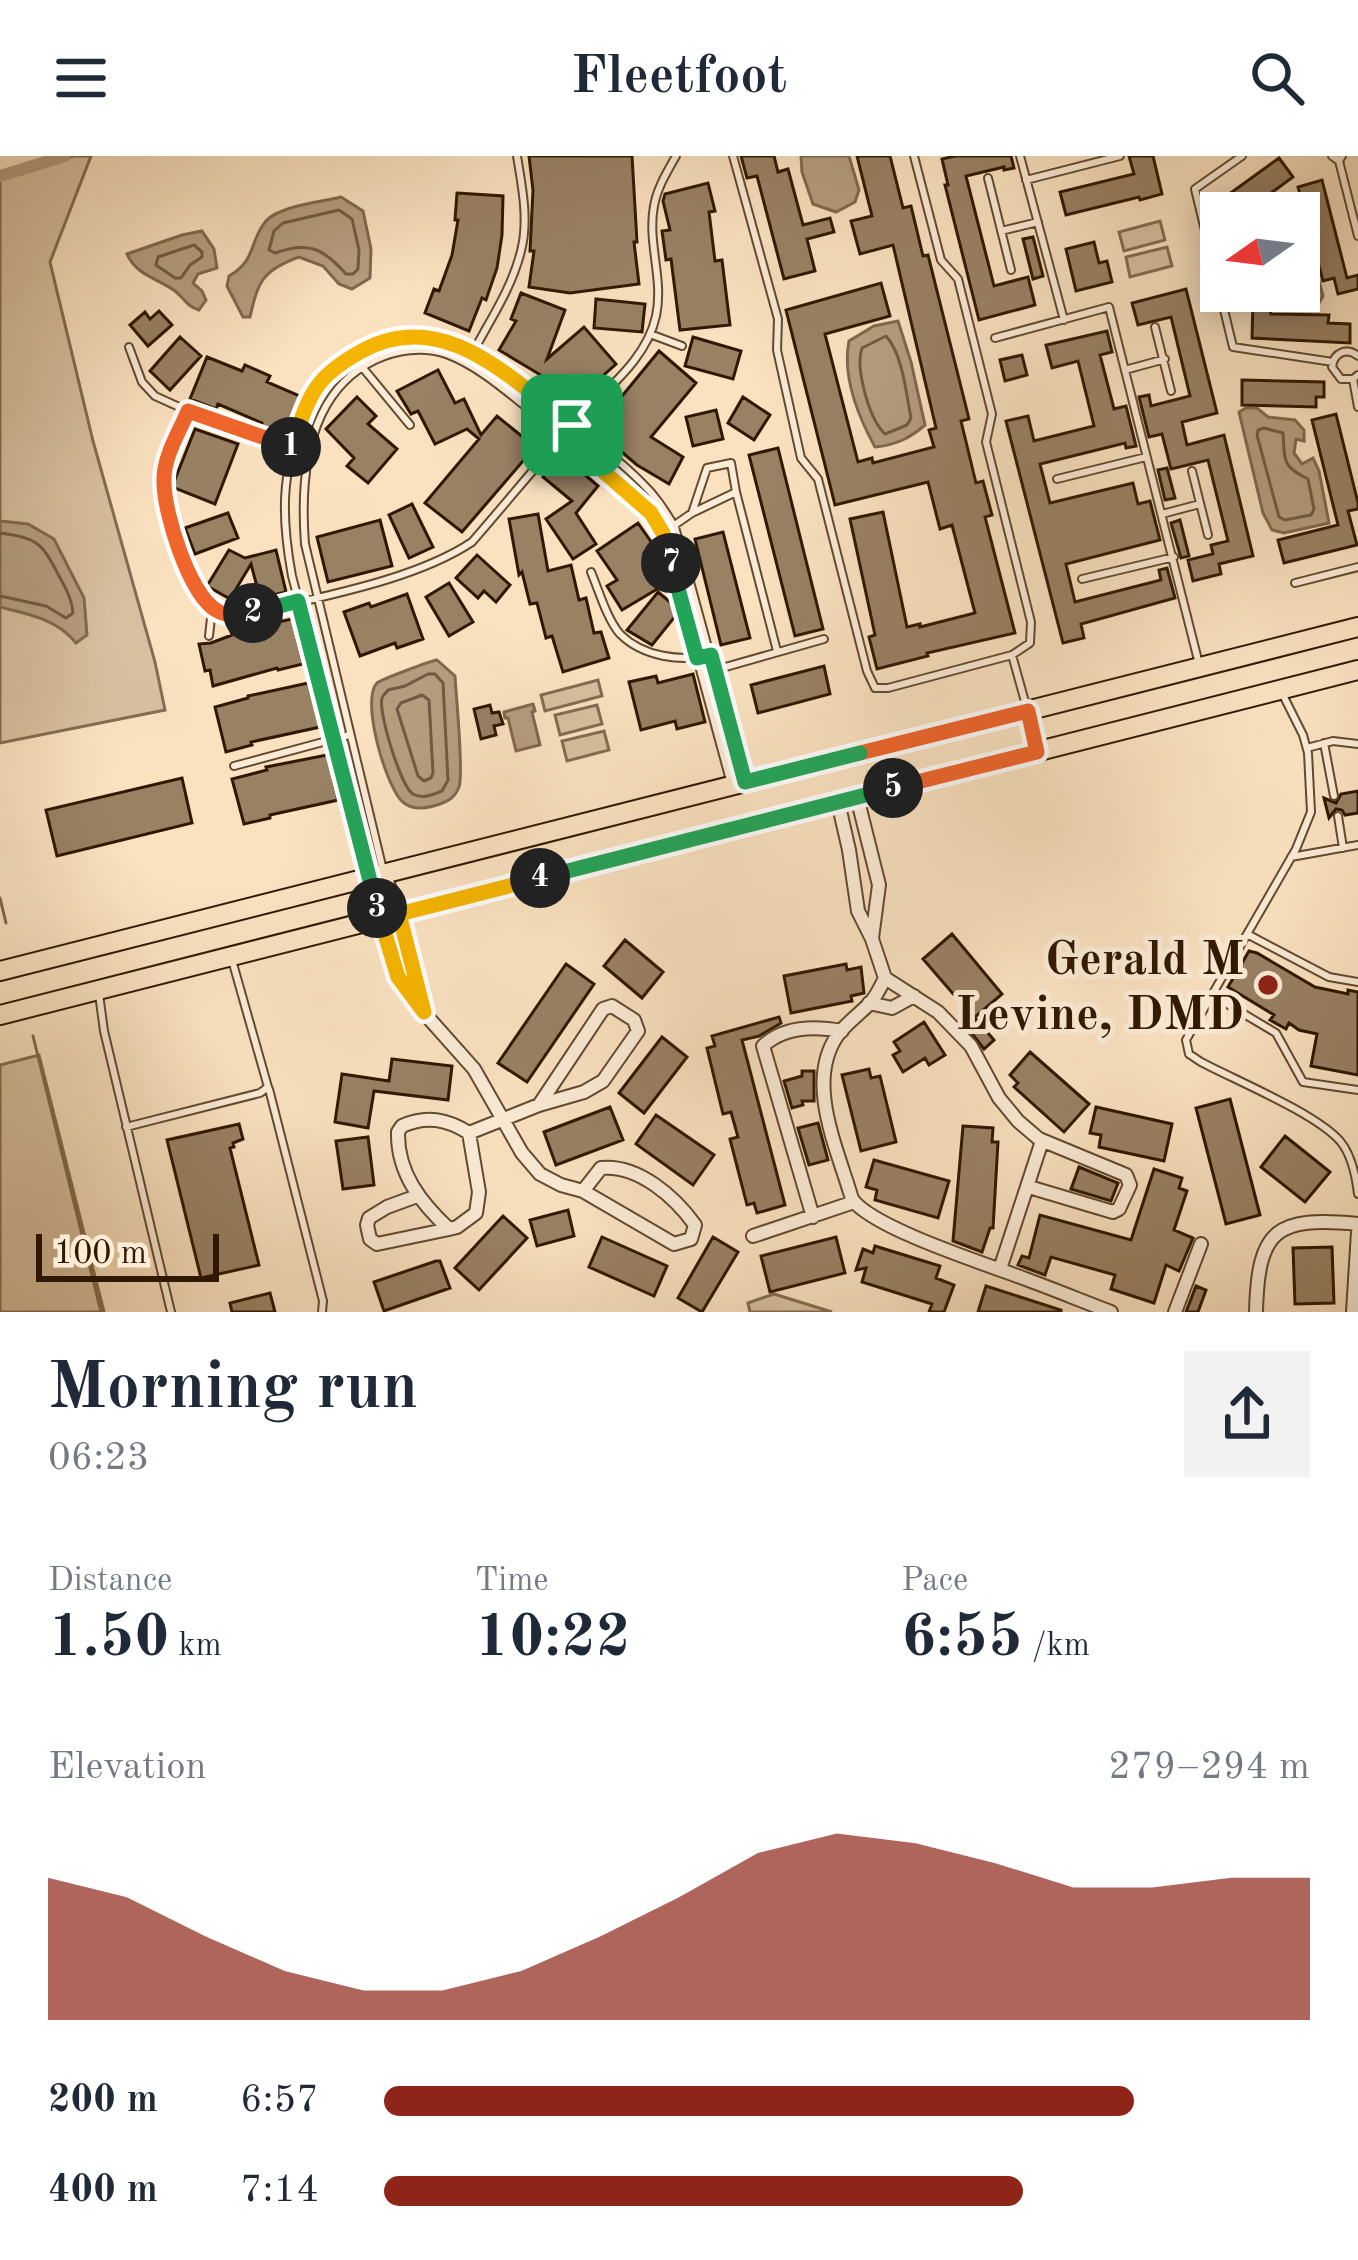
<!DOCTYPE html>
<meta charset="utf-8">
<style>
:root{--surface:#fff;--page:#f2f2f3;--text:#1f2937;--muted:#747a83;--accent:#8f2418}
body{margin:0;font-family:"Old Standard TT",serif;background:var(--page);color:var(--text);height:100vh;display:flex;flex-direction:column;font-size:45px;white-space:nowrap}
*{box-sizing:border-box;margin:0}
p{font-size:39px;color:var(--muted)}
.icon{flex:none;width:66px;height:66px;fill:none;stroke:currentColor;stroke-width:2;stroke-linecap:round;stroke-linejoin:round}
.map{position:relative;height:1156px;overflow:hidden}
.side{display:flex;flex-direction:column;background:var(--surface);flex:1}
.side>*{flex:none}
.needle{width:78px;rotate:256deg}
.tools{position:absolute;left:1200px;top:36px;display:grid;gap:24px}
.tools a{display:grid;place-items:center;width:120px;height:120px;border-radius:0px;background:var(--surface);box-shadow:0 6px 30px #0003;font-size:60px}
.scale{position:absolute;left:36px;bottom:30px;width:183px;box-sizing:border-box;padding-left:12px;border:6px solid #301800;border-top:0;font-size:33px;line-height:42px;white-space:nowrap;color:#301800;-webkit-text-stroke:9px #fcecd7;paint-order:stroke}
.pin{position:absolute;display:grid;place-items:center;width:102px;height:102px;color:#fff;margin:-51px;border-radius:24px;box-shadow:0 6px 18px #0006}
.km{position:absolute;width:60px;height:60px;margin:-30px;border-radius:50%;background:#222;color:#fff;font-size:33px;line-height:60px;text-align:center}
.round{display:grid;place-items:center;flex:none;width:126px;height:126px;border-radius:0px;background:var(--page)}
.overview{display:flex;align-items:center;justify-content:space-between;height:204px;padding:0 48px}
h1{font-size:66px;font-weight:800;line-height:90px}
.metrics{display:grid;grid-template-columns:repeat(3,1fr);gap:18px;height:204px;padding:12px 48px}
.metrics div{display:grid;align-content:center}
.metrics b{font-size:60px;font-weight:800}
.metrics small{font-size:33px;font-weight:400}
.metrics p{font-size:33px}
.chart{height:336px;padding:24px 48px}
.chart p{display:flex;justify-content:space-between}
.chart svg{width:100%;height:216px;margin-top:12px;fill:var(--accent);opacity:.7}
ul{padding:0 48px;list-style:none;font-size:39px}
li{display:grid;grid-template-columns:192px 144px 1fr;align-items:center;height:90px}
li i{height:30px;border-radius:15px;background:var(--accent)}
header{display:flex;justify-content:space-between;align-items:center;height:156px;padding:0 48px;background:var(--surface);font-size:54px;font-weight:800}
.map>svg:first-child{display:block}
.green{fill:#d8c0a0;stroke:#846c50;stroke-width:3}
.water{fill:#b59d7f;stroke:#80684c;stroke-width:3}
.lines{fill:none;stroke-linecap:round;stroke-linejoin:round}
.shore{stroke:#725a40;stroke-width:3}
.stream{stroke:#80684c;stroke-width:3}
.canal{stroke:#b59d7f;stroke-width:12}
.building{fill:#998164;stroke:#301800;stroke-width:3}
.service-casing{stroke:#624a30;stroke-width:10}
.minor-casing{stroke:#624a30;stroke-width:16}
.primary-casing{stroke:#301800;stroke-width:22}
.service{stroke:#fcecd7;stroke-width:6}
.minor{stroke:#fcecd7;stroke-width:12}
.primary{stroke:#fae2c1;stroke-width:18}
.split-1-casing{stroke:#fff;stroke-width:24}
.split-2-casing{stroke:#fff;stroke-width:24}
.split-3-casing{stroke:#fff;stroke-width:24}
.split-4-casing{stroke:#fff;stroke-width:24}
.split-5-casing{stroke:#fff;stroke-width:24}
.split-6-casing{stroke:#fff;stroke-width:24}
.split-7-casing{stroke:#fff;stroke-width:24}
.split-8-casing{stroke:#fff;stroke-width:24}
.split-1{stroke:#f5b400;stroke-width:15}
.split-2{stroke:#f0652b;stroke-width:15}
.split-3{stroke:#22a559;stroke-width:15}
.split-4{stroke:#f5b400;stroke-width:15}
.split-5{stroke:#22a559;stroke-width:15}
.split-6{stroke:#f0652b;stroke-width:15}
.split-7{stroke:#22a559;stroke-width:15}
.split-8{stroke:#f5b400;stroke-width:15}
.poi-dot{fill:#8f2418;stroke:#fcecd7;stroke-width:4.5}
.labels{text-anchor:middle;stroke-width:10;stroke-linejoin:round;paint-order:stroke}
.poi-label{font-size:48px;font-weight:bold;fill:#301800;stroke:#fcecd7;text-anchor:end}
</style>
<header><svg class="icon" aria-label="menu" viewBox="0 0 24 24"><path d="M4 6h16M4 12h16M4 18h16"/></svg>Fleetfoot<svg class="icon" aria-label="search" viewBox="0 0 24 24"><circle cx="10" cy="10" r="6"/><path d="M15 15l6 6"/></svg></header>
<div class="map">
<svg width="1358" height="1156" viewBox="0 0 1358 1156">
<rect width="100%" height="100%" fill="#fae2c1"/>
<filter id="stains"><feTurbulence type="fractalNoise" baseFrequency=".00167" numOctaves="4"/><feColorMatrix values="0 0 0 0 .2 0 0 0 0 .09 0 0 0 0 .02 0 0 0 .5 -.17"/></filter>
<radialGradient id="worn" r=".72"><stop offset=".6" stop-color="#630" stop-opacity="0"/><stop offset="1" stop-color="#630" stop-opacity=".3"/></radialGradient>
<!-- green -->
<path class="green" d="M74,0H91L50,106L93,285L155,506L165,554L0,587V20Z
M1160,65L1165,84L1124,95L1119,76Z
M1167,91L1172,110L1130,121L1126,101Z
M598,524L602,540L545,555L541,539Z
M597,549L602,568L560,579L555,559Z
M604,575L609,594L567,605L562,585Z
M39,899L104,1156H0V909Z
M774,1138L832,1156H750L748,1147Z"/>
<!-- water -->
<path class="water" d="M801,0H849L859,34L855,46L836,56L813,48L802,16Z
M341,41L363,55L371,93L370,122L352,133L339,128L323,110L299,101C263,114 258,125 250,161H243L227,130L229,120C257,104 249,85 266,65C279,50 321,46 341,41Z
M1287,47L1300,53L1323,140L1319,147L1295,144L1276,135H1299V57H1266L1271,49Z
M202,75L214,93L217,112L198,118L193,127L202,135L206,144L199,154C186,150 185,143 175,135C157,122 136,119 127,98L182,79Z
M898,165L911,206L925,269C909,283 895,289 875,291C858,260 842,220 849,185L874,170Z
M1246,252H1257L1268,261L1295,264L1304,274V285L1296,283L1294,297L1302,308L1313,302L1319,315L1329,367L1284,377L1272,374L1263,357L1239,256Z
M0,365L28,368L54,383L84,442L87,479L76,487C57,463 28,458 0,451Z
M437,504L455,520C456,540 464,617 459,631C455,641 449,645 440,648C428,652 415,655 404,647C387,635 360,544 377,527C380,524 430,505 437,504Z
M533,548L535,555L532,556L540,589L516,595L508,562H505L504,556Z"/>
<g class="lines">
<!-- shore -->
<path class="shore" d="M339,54L352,63L359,94L358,113L353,118H346C323,92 308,85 275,97L269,94L274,75L283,67Z
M194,89L202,96V101L190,109L181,122H175L156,109L158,101Z
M886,180C903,199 906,237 911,262L907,269L885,278C869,263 855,212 862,192Z
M1264,272L1283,277C1285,304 1281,310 1308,323L1314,353L1311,359L1285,364L1279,361L1257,279L1258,274Z
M0,377C38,382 42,387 59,420C66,433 72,443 73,457L66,462L46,450L0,440
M428,518H435L443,527L448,624L442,635C433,638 423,644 413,638C401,631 378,556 382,542C383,539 386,537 388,534L405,530Z
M422,539L429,544L433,617L431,622L424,625L418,620L397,553L401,547Z"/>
<!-- stream -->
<path class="stream" d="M0,742L6,767
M33,880L101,1156"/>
<!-- canal -->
<path class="canal" d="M0,20L65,0"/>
</g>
<!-- building -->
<path class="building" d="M529,0H632L637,86H634L639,128L570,137L529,131L534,95H530L533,34Z
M741,0H774L778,16L788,13L803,69L830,62L834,76L807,83L815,115L784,123L757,20L747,22Z
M857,0H890L903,52L911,50L923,100L928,99L969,263L961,265L976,327L983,325L992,359L985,361L1015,477L927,497L928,500L877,513L869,481L875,479L850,363L883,356L907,471L920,468V471L975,457L952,369L940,373L928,326L835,349L786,154L881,127L890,160L825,178L858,306L872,302L873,307L934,291L929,274L936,272L893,89L860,98L851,65L872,60Z
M955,0H1011L1014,12L1004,14V11L966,20L994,130L1028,121L1035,149L979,164L945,29H948L942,3Z
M1129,0H1153L1162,38L1140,44L1139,41L1066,59L1060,36L1134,18Z
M1279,2L1293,21L1244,57H1226L1218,46Z
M1322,24L1347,122L1358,119V133L1338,138L1334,122L1323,125L1298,31Z
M708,27L715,55L709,56L715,105L722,104L730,169L680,174L671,103L666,104L662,75L670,74L663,45L665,38Z
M457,37L503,40L502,79L497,112L486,144L482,142L469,175L425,157L434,133L439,135L452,99L458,64H455Z
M1033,81L1043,120L1033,123L1023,83Z
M1094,86L1099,107L1107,105L1112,126L1076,135L1066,93Z
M1186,133L1217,257L1182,266L1187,289L1224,279L1253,400L1219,408L1221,418L1193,425L1188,404L1213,398L1211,389L1228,385L1208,304L1171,313L1162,278L1149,281L1139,241L1149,239L1151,250L1190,240L1171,161L1138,169L1132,147Z
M1239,135H1265L1271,158L1329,159L1328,167L1350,168V187L1252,182L1253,147L1243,150Z
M521,137L565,154L547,203L584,171L616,208L588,233L593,238L573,258L538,228L544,221L499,194L516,165L511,163Z
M596,143L645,148L642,176L594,172Z
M159,155L172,169L148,190L130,169L145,156L150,163Z
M1107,175L1112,196L1100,199L1114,253L1126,250L1136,290L1126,292L1125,287L1040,308L1050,347L1133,327L1138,348L1150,345L1160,384L1066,408L1075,446L1161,424L1159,414L1167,412L1175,442L1081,468L1084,482L1063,487L1006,265L1028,260L1034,285L1094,270L1078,205L1052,212L1046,189Z
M180,181L201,200L170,234L150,215Z
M693,181L741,195L733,223L685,210Z
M659,195L696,227L651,281L683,301L669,328L637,309L595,273Z
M1022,199L1027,219L1005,225L1000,204Z
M207,201L242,215L245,209L270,220L267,226L302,241L286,280L260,272L262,267L218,248L216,253L190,243Z
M438,214L455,247L464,243L481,279L497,260L535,291L462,376L425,347L479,283L467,273L435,288L418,255L411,258L397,235Z
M1242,224L1324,226V241H1316V251L1242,249Z
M357,241L376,260L368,268L397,293L368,327L347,310L354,302L326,273Z
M743,241L770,259L754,284L728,267Z
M716,254L723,283L693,290L686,261Z
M1336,258L1358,347V353L1348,355L1357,389L1284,407L1278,384L1338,369L1312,264Z
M195,273L238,288L215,348L172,331Z
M778,292L823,473L795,480L749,299Z
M561,298L598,330L576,357L596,388L573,403L546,363L572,345L543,321Z
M1167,312L1175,342L1165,344L1158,314Z
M412,348L433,391L409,402L389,359Z
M228,357L238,382L195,398L185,372Z
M538,358L548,415L571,409L579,444L586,442L594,477L601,476L609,502L563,516L552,480L546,482L537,447L530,448L522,416L519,419L509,363Z
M380,364L392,410L328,426L317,381Z
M1180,364L1189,400L1181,402L1171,367Z
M638,367L654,390L644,397L664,429L622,454L607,430L617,424L597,395Z
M723,376L750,482L721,489L695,383Z
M229,394L245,402L276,394L286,436L260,442L251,408L230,443L207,430Z
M477,399L510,429L496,446L484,435L478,442L456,422Z
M449,427L473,466L449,480L426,441Z
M658,436L675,450L677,458L652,489L627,474Z
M407,438L423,483L397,492L395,487L360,500L344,456L369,447L371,451Z
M292,463L303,508L278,514L277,512L213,530L210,514L205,515L199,488L211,487L232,479L231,476Z
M824,510L830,538L758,557L751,529Z
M693,518L705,566L677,573L675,565L641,574L629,526L656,520L658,527Z
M308,527L320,571L251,586L252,589L226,596L215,551L248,542V540Z
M490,549L492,557L499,556L503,568L494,570L496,579L481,583L474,553Z
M327,599L338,644L270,659V662L244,668L232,623L267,614L266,611Z
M182,622L192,667L57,700L46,654Z
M1358,635V657L1345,659L1342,654L1336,653L1329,662L1324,642L1336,647L1341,638Z
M952,778L1002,838L974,862L923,803Z
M625,784L663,816L642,842L604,810Z
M1249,795L1257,797L1315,831L1348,838V834L1358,836V919L1311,910L1317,878L1299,874L1289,867L1286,873L1270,864L1274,859L1228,831Z
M566,808L594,828L527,926L498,907Z
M846,808L847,814L861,811L864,837L851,840L852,845L791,857L784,820Z
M779,861L781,867L759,880L742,884L785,1049L757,1057L754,1047L747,1049L730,983L738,981L731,956L723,958L707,892L715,890L712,880Z
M976,863L994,884L984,893L967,871Z
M924,866L945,899L929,909L925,902L903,916L893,899L900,895L894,886Z
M662,881L687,901L644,957L619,937Z
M1030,896L1089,948L1064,976L1014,931L1018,927L1010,919Z
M392,903L452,910L448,944L374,935L368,972L335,966L342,918L389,925Z
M869,913L871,922L880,920L896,986L861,995L842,919Z
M802,915H814V945H802L803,949L792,952L784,925L802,920Z
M1230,943L1260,1059L1226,1068L1196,952Z
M610,951L623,984L556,1009L544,976Z
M1096,951L1172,968L1164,1005L1099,991L1101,979L1090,977Z
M656,959L714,999L693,1029L636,988Z
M818,967L828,1004L809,1009L798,972Z
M239,968L243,983L233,987L234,991L230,992L259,1109L201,1122L167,984Z
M963,970L993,972L992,986H998L993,1072H990L982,1096L953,1085Z
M1285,980L1330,1016L1305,1046L1261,1011Z
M368,981L374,1029L343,1033L336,985Z
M874,1004L949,1025L938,1062L875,1044L877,1034L866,1031Z
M1079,1011L1118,1027L1111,1045L1071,1033Z
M1154,1013L1182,1022L1179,1032L1187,1035L1174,1074L1193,1082L1179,1115L1166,1109L1154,1147L1111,1133L1115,1119L1051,1101L1045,1119L1018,1109L1022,1100L1029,1102L1040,1059L1131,1084Z
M568,1054L574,1080L537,1090L530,1064Z
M503,1060L527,1082L479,1134L455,1112Z
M602,1081L667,1110L654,1140L589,1111Z
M713,1081L738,1096L702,1156L678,1142Z
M836,1081L845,1117L770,1136L761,1100Z
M875,1090L940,1110L936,1122L954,1129L944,1156H929L932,1148L862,1126L866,1112L856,1114L863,1093L873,1097Z
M1332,1091L1334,1147L1295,1148L1293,1092Z
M436,1105H440L450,1132L384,1155L374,1126Z
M986,1130L1061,1154V1156H978Z
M1196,1130L1206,1134L1198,1156H1186Z
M270,1137L275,1156H232L230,1147Z"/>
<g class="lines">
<!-- service casing -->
<g class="service-casing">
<path id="service" d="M733,0L778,163L777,194L801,302L818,323L867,515L875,532H888L1012,499L1030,487L1031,466L986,286L992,258L958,123L941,104L914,0
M1020,0L1064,164
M1242,0L1195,33L1233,191L1333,206
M1332,0L1339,5L1342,0
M1339,5L1358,80
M988,22L1011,114
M1026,24L1120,0
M1001,75L1038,66
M1155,171L1171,235
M650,178L682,190
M995,182L1109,151L1199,508
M129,191L142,226L155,240L188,255L309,296
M353,200L410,269
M1358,200C1347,191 1334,196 1332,211L1341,223H1353L1358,219
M467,208C485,171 511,136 521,95C529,64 522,31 517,0
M1125,214L1165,203
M1353,223L1358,251
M188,255C179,277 164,301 163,325C163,356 189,436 214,453C222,459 232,459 241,460C312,442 412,426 472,386C506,347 539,306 574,268C603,235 646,206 656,160C664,123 647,87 654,50C657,32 667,16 676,0
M1192,315L1208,379
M1057,323L1146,301
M692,357L707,312L731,307L736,336L777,495
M1162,358L1200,348
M663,377L692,357L736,336
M591,416C599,435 607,463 620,478C643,501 681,506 711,499
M1082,423L1174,401
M1295,427L1358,411
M209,480L212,453
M1012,499L1027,553
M701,518L824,483
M1282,537L1303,579L1308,597L1311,656L1296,693L1186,884L1189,898L1201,906C1237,925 1315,957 1340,985C1352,999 1356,1021 1358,1038
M1324,587L1334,640
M1307,592L1333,585L1358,588
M234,610L349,579
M1338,660L1343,692
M1291,701L1358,689
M383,714L305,388C300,322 306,237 375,204C396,194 423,190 446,198C484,212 518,246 551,271C591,301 638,334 663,377L731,628
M370,719L292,420C281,360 281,317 304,259C307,251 310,241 315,234C325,217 346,203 364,193C385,182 410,177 434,181C476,187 610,294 642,327C656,340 665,355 675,371L744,623
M1247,778L1329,821L1358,826
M99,838L104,875L171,1156
M1212,839L1276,877L1303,926L1358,934
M269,933L323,1145L322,1156
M126,971L260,937L268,931L232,804"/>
</g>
<!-- minor casing -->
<g class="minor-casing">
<path id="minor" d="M857,641L879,729L872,782
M838,646L849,694L858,755L872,783L885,822L938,856L971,890L999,942L1018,965L1039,983L1126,1019L1130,1029L1119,1053L1113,1056L1029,1031
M384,717L399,757L423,854
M370,721L397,821L409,840L474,913L522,997L540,1018L561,1029L583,1035L674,1088L691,1083L695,1069C675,1041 638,1008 601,1012L583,1035
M885,822C881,830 877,839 871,846C860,858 846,867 837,880C805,927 838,994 852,1043C872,1072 986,1108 1023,1122C1053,1133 1082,1145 1111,1156
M869,847L892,852L914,840
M417,1040L387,1051L369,1062L367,1069L370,1083L377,1088L449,1073L457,1071L476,1057L479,1036L469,977L539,949L584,936L603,925L638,875L634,864L612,850L603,853L539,949
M813,1061L763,890C784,870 815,870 842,875
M449,1073C421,1047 397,1017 398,976L402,970C426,959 447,963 469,977
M753,1080L854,1046
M1000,1113L1042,985
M1175,1156L1201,1088
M1256,1156C1258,1073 1276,1060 1358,1068
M1353,1156L1358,1076"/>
</g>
<!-- primary casing -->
<g class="primary-casing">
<path id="primary" d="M0,815L1358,471
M0,859L1358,514"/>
</g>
<!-- service -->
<use href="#service" class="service"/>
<!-- minor -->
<use href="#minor" class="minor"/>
<!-- primary -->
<use href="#primary" class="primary"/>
</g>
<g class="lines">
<!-- split-1 casing -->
<g class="split-1-casing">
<path id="split-1" d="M291,291C299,272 305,247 317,231C327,216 344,205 360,196C442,149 510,222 572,269"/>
</g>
<!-- split-2 casing -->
<g class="split-2-casing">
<path id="split-2" d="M253,457C240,460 227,461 216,454C189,438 164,357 164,326C163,301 179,277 188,255L291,291"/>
</g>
<!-- split-3 casing -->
<g class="split-3-casing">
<path id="split-3" d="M253,457L298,445L377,752"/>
</g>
<!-- split-4 casing -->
<g class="split-4-casing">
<path id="split-4" d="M377,752L398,821L424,856L399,758L540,722"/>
</g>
<!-- split-5 casing -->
<g class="split-5-casing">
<path id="split-5" d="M540,722L893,632"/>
</g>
<!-- split-6 casing -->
<g class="split-6-casing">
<path id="split-6" d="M860,597L1028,555L1037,596L893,632"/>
</g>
<!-- split-7 casing -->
<g class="split-7-casing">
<path id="split-7" d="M671,407L697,502L711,499L745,626L860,597"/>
</g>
<!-- split-8 casing -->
<g class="split-8-casing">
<path id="split-8" d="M572,269L564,281L651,357L663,377L671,407"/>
</g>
<!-- split-1 -->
<use href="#split-1" class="split-1"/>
<!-- split-2 -->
<use href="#split-2" class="split-2"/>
<!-- split-3 -->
<use href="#split-3" class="split-3"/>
<!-- split-4 -->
<use href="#split-4" class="split-4"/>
<!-- split-5 -->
<use href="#split-5" class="split-5"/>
<!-- split-6 -->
<use href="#split-6" class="split-6"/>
<!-- split-7 -->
<use href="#split-7" class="split-7"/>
<!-- split-8 -->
<use href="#split-8" class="split-8"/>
</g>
<!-- markers -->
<circle class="poi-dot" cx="1268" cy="829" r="12"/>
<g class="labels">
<!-- poi labels -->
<g class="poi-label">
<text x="1244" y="818">Gerald M<tspan x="1244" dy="55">Levine, DMD</tspan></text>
</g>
</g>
<rect width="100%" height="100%" filter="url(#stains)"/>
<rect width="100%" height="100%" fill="url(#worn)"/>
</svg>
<div class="tools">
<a><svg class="needle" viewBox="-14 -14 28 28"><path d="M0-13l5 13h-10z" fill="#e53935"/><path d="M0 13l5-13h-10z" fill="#747a83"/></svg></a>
</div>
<div class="scale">100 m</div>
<div class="pin" style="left:572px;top:269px;background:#1e9e55"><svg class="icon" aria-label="arrive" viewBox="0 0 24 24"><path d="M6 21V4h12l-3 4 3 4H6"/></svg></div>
<b class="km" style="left:291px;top:291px">1</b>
<b class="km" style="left:253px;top:457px">2</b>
<b class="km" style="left:377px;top:752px">3</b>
<b class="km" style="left:540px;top:722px">4</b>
<b class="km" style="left:893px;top:632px">5</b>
<b class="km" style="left:671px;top:407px">7</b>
</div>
<section class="side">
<div class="overview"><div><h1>Morning run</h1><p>06:23</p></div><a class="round"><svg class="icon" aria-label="share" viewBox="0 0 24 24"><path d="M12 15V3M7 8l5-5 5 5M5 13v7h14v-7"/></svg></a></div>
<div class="metrics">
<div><p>Distance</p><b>1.50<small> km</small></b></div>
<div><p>Time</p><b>10:22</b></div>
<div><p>Pace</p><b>6:55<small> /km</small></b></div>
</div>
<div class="chart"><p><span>Elevation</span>279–294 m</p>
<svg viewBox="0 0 160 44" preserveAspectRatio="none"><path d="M0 44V15L10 19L20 27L30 34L40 38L50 38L60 34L70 27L80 19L90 10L100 6L110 8L120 12L130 17L140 17L150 15L160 15V44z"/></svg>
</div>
<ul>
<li><b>200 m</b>6:57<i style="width:81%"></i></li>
<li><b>400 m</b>7:14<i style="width:69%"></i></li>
</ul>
</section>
